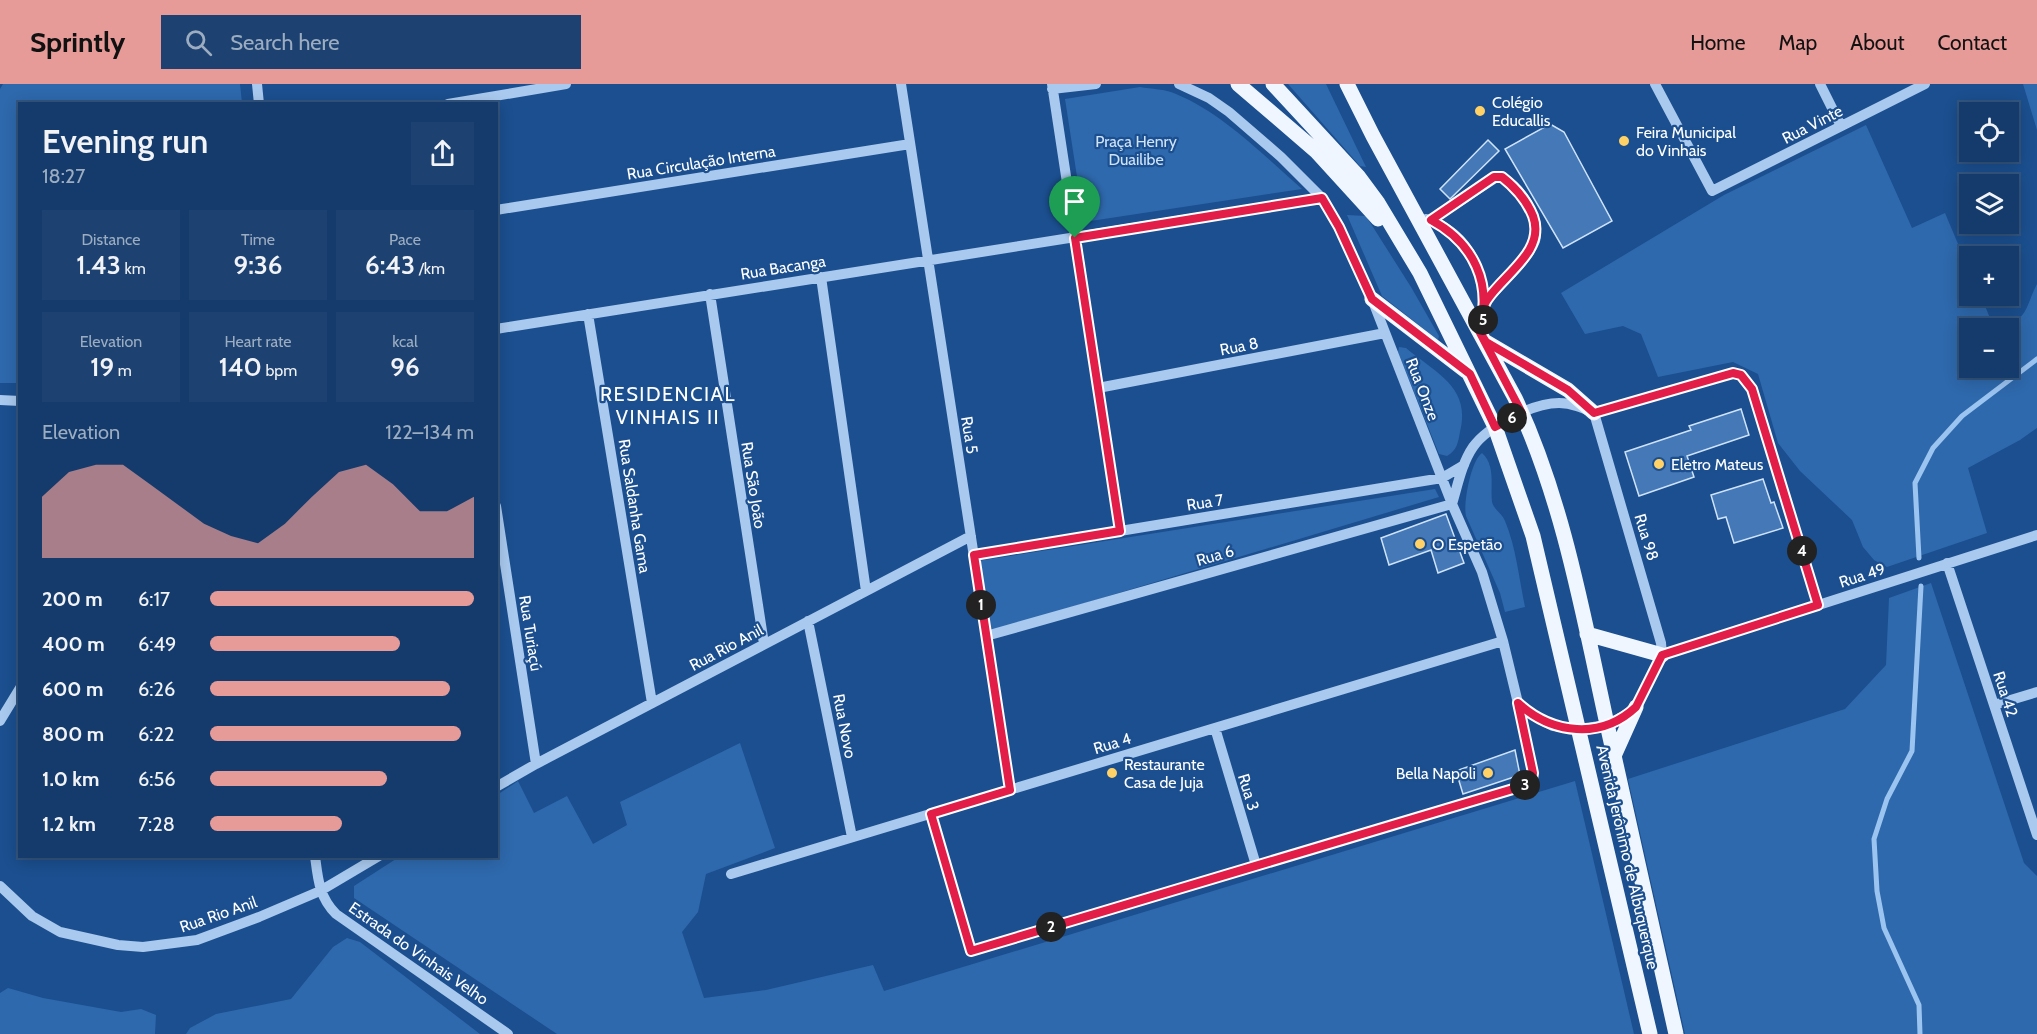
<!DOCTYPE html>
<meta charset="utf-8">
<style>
:root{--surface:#143b6b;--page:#1d4271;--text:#f1f3f6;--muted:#9dadc1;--line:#33557e;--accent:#e69b98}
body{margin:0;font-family:Cabin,sans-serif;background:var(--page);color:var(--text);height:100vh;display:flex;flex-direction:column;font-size:22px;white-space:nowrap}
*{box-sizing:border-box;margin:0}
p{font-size:20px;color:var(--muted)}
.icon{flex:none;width:33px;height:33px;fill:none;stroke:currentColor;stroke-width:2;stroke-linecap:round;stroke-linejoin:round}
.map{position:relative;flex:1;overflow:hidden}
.side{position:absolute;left:18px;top:18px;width:480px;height:756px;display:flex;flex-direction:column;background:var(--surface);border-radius:0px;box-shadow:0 3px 15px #0003,0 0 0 2px var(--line)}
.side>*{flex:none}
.tools{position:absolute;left:1959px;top:18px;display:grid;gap:12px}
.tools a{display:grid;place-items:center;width:60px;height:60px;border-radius:0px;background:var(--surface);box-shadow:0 3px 15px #0003,0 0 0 2px var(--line);font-size:30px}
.pin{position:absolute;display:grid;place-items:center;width:51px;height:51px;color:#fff;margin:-62px -26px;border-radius:50% 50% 50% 0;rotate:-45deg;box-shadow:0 0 6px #0007}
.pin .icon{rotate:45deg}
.km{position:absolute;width:30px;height:30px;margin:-15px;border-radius:50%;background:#222;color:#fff;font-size:16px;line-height:30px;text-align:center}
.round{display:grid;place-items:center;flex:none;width:63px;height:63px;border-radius:0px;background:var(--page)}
.headline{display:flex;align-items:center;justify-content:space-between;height:102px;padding:0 24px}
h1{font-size:33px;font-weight:600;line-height:45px}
.metrics{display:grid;grid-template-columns:repeat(3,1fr);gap:9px;height:102px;padding:6px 24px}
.metrics div{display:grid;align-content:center;border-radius:0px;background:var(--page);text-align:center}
.metrics b{font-size:26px;font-weight:600}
.metrics small{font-size:16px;font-weight:400}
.metrics p{font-size:16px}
.chart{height:168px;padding:12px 24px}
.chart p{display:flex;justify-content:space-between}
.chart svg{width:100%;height:108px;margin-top:6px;fill:var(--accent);opacity:.7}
ul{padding:0 24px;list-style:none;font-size:20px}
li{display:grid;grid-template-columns:96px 72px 1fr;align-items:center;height:45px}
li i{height:15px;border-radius:8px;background:var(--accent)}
header{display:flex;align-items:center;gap:36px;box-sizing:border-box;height:84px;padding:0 30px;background:var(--accent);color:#111}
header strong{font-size:28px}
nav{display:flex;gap:33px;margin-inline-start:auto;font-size:21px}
.search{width:420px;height:54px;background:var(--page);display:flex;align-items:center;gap:15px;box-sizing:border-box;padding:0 21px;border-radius:0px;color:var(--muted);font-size:22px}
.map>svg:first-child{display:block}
.green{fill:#2e69ad;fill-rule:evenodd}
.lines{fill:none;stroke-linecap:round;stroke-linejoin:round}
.stream{stroke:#9cc4f0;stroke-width:5}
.building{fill:#4478b7;stroke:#cfe3fa;stroke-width:1.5}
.minor{stroke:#a9c9ee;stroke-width:10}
.major{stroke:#f0f6ff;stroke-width:15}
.route-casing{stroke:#fff;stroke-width:12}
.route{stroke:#e11d48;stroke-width:8}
.poi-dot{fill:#ffd166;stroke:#1b4f8f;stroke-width:2}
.labels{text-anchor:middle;stroke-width:4.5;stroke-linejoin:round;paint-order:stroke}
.poi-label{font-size:16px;fill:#fff;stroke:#1b4f8f;text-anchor:start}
.street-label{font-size:16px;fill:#fff;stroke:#1b4f8f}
.park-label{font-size:16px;fill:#cfe3fa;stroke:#1b4f8f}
.quarter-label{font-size:20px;letter-spacing:1.5px;fill:#fff;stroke:#1b4f8f}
</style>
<header>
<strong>Sprintly</strong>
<div class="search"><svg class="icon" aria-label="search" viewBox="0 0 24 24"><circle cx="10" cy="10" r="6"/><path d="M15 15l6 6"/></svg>Search here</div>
<nav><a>Home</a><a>Map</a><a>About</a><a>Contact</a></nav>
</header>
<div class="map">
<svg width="2037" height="950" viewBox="0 0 2037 950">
<rect width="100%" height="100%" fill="#1b4f8f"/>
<!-- green -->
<path class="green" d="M3,0H240L242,19L20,20L19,299H0V5Z
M1288,0H1326L1366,83L1360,82Z
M2023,0H2037V46Z
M1140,3C1151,5 1165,5 1176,10C1224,30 1263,71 1302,105L1084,138L1065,15Z
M1866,41L1912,144L1945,129L1969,186L1970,212H1981L1992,239C2028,242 2024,225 2037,200V344L2020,356L1968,384L1987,449L1887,483L1874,476L1863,463L1852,436L1800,387L1778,359L1758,290L1733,278L1658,293L1641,250L1623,242L1585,250L1561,209L1724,111ZM1970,244H2008V284H1970Z
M1347,131L1366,132L1411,203L1439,252L1438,256L1382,212Z
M1399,263L1406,264C1437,290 1471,303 1460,348C1458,359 1457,366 1447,372L1439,370L1398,268Z
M1482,369C1496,382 1490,401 1492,418C1494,426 1502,429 1505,437C1516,463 1519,494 1525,523L1505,528L1500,509L1466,432C1463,420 1471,376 1482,369Z
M1435,405L1439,413L992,547L978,477Z
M1931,499L2024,779L2037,792V950H1685L1628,695L1845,625L1886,581L1889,514Z
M740,659L775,764L706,790L698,828L682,848L704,914L766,906L873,881L884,907L1575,697L1634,950H557L354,814V802L399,773L496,772L497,711L518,697L534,729L567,712L593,760L627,741L620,718Z
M347,854L360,858L480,950H186L190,944L216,930L291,915L333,863Z
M8,904L43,914L121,928L141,925L156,931L155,950H0V909Z"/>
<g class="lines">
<!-- stream -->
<path class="stream" d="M1919,474L1915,399L1933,364L1962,332L2037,275
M1920,950L1919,921L1884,844L1877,807L1874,755L1887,715L1912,667L1921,502"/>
</g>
<!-- building -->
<path class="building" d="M1550,40L1564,48L1612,137L1563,164L1505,65Z
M1488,56L1499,67L1450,115L1440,105Z
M1741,325L1749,351L1687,372L1694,393L1639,412L1625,368L1691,346L1689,342Z
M1763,395L1771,419L1774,418L1783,444L1734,459L1726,433L1718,435L1711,411Z
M1446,430L1464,479L1438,489L1431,466L1389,481L1381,454Z
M1515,666L1520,691L1463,710L1456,687Z"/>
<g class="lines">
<!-- minor -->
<path class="minor" d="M257,0L259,20
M901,0L1010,706
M1052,0L1120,447
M1179,0L1209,14L1229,28L1281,73L1322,114L1339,143L1372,215L1452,420L1482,488L1503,557L1518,619L1536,633L1553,642L1579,645L1607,641L1629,629L1636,623L1662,571L1661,559L1594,329C1583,324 1572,319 1559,319C1533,319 1488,342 1473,363C1462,379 1458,400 1452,420
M1655,0L1712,107L1925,0
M1820,0L1841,42
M1052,5L1096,0
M448,20L566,0
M496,126L910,60
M1426,135C1474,150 1492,202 1480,247
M1431,136L1498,92C1509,95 1520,107 1526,117C1532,127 1539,144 1535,157C1528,176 1499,202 1485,218
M821,193L866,507
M710,210L764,560
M588,230L652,619
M496,245L1322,114
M1098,304L1385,249
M0,316L20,317
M1594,329L1733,289L1741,291L1752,305L1818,521
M496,422L536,680
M974,471L1442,394L1464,381
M1947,479L2037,751
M808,537L852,753
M986,552L1452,420
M1662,571L2037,451
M1994,621L2037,608
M0,637L20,604
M1215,644L1256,781
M496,703L536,680L971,452
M931,730L971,867L1523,702L1532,695L1533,689L1518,619
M315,772C318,795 319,813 336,830L508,950
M731,790L1503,557
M0,802L32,832L60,848L118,861L143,863L197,856L259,833L320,807L379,772"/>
<!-- major -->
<path class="major" d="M1238,0L1316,67L1378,135
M1273,0L1358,92L1378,119L1420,189L1495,343L1533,452L1650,950
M1347,0L1373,52L1515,314C1563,416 1583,530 1607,640C1630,744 1653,847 1676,950
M1372,215L1466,287
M1486,258L1568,306L1594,329
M1587,550L1662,571
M1614,672L1636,623"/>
</g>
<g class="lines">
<!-- route casing -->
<g class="route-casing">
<path id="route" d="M1075,154L1120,447L974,471L1010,706L931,730L971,867L1523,702L1532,695L1533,689L1518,619C1552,650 1601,656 1636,623L1662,571L1818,521L1752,305L1741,291L1733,289L1594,329L1568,306L1486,258L1479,247C1482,238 1482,223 1487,216C1504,190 1546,167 1533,132C1526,115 1516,104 1502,93H1494L1431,136C1474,159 1493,200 1479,247L1522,329L1495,343L1470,290L1372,215L1339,143L1322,114L1075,154"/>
</g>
<!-- route -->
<use href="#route" class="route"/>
</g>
<!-- markers -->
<g class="poi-dot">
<circle cx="1480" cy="27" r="6"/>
<circle cx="1624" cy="57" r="6"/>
<circle cx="1659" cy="380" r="6"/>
<circle cx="1420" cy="460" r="6"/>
<circle cx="1112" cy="689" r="6"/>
<circle cx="1488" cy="689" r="6"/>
</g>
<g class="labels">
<!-- poi labels -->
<g class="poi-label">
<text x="1492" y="24">Colégio<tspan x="1492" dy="18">Educallis</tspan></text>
<text x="1636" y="54">Feira Municipal<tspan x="1636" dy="18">do Vinhais</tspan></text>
<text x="1671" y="386">Eletro Mateus</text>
<text x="1432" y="466">O Espetão</text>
<text x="1124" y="686">Restaurante<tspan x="1124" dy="18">Casa de Juja</tspan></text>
<text x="1476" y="695" text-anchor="end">Bella Napoli</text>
</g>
<!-- street labels -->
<g class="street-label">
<text transform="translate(1812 40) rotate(-27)" y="6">Rua Vinte</text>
<text transform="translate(701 78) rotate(-9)" y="6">Rua Circulação Interna</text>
<text transform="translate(783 183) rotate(-9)" y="6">Rua Bacanga</text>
<text transform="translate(1239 262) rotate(-11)" y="6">Rua 8</text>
<text transform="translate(1423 305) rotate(69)" y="6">Rua Onze</text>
<text transform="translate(970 351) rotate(81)" y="6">Rua 5</text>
<text transform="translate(754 401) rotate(81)" y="6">Rua São João</text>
<text transform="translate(1205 418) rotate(-9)" y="6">Rua 7</text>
<text transform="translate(635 422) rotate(81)" y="6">Rua Saldanha Gama</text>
<text transform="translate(1647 453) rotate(73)" y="6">Rua 98</text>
<text transform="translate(1215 471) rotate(-16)" y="6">Rua 6</text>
<text transform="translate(1862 491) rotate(-18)" y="6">Rua 49</text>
<text transform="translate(531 549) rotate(81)" y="6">Rua Turiaçú</text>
<text transform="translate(726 563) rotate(-28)" y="6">Rua Rio Anil</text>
<text transform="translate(2006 610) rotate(72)" y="6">Rua 42</text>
<text transform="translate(845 642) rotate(79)" y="6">Rua Novo</text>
<text transform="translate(1112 659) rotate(-17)" y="6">Rua 4</text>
<text transform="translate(1249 708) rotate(73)" y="6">Rua 3</text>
<text transform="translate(1628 773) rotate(77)" y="6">Avenida Jerônimo de Albuquerque</text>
<text transform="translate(218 830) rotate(-19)" y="6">Rua Rio Anil</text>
<text transform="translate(419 869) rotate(35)" y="6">Estrada do Vinhais Velho</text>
</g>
<!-- park labels -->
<g class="park-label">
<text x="1136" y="63">Praça Henry<tspan x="1136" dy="18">Duailibe</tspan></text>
</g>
<!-- quarter labels -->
<g class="quarter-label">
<text x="668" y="317">RESIDENCIAL<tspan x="668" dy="23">VINHAIS II</tspan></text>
</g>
</g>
</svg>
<div class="tools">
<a><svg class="icon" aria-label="locate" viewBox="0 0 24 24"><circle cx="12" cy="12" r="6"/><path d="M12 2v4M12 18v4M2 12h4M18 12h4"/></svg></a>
<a><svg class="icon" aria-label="layers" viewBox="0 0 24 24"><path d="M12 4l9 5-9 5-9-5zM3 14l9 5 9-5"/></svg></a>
<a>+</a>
<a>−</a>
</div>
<div class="pin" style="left:1075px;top:154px;background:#1e9e55"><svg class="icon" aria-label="arrive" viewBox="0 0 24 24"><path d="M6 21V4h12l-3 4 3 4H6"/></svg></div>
<b class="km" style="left:981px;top:521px">1</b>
<b class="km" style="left:1051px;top:843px">2</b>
<b class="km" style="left:1525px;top:701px">3</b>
<b class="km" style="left:1802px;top:467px">4</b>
<b class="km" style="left:1483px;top:236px">5</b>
<b class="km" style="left:1512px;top:334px">6</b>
<section class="side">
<div class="headline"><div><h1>Evening run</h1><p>18:27</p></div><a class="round"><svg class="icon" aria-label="share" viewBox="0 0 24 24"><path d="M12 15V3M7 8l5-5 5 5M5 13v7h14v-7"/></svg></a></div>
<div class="metrics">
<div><p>Distance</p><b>1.43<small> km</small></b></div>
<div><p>Time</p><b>9:36</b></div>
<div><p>Pace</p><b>6:43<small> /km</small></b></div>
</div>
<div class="metrics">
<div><p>Elevation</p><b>19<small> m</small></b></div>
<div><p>Heart rate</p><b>140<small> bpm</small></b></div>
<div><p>kcal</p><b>96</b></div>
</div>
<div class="chart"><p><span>Elevation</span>122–134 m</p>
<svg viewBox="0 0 160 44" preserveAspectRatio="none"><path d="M0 44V19L10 9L20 6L30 6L40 14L50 22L60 30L70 35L80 38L90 30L100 19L110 9L120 6L130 14L140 25L150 25L160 19V44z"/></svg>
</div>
<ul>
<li><b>200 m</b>6:17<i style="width:100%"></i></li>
<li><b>400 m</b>6:49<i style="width:72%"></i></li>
<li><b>600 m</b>6:26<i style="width:91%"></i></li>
<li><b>800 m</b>6:22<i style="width:95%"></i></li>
<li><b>1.0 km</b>6:56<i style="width:67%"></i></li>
<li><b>1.2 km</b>7:28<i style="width:50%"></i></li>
</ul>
</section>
</div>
